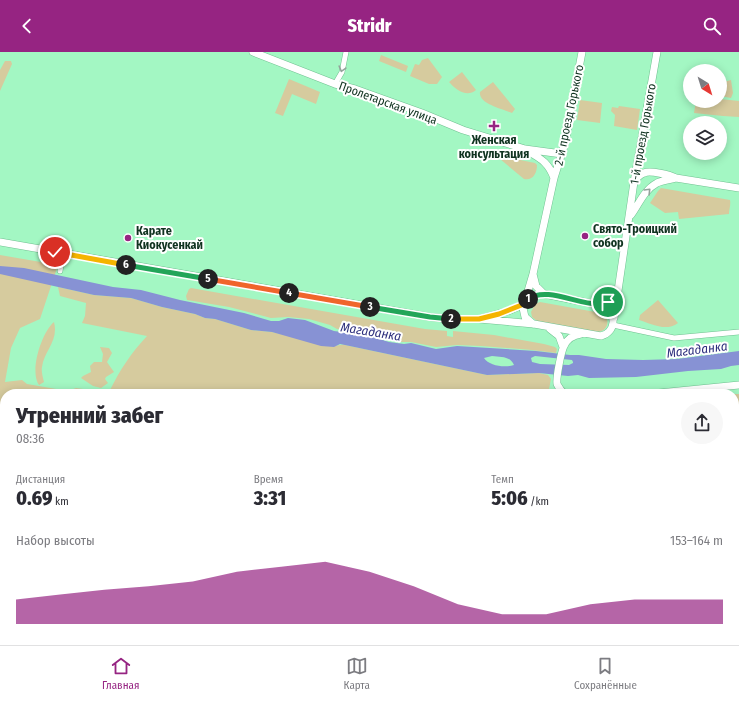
<!DOCTYPE html>
<html lang="ru">
<meta charset="utf-8">
<style>
:root{--surface:#fff;--page:#f7f7f7;--text:#2b2b33;--muted:#7c7c81;--line:#e1e1e2;--accent:#962482}
body{margin:0;font-family:"Fira Sans Condensed",sans-serif;background:var(--page);color:var(--text);height:100vh;display:flex;flex-direction:column;font-size:15px;white-space:nowrap}
*{box-sizing:border-box;margin:0}
p{font-size:13px;color:var(--muted)}
.icon{flex:none;width:22px;height:22px;fill:none;stroke:currentColor;stroke-width:2;stroke-linecap:round;stroke-linejoin:round}
.map{position:relative;flex:1;overflow:hidden}
.details{position:absolute;left:0px;top:337px;width:739px;height:256px;display:flex;flex-direction:column;background:var(--surface);border-radius:16px 16px 0 0;box-shadow:0 2px 10px #0003}
.details>*{flex:none}
.needle{width:26px;rotate:142deg}
.fabs{position:absolute;left:683px;top:12px;display:grid;gap:8px}
.fabs a{display:grid;place-items:center;width:44px;height:44px;border-radius:50%;background:var(--surface);box-shadow:0 2px 10px #0003;font-size:20px}
.pin{position:absolute;display:grid;place-items:center;width:34px;height:34px;color:#fff;margin:-17px;border:2px solid #fff;border-radius:50%;box-shadow:0 1px 4px #0007}
.km{position:absolute;width:20px;height:20px;margin:-10px;border-radius:50%;background:#222;color:#fff;font-size:11px;line-height:20px;text-align:center}
.round{display:grid;place-items:center;flex:none;width:42px;height:42px;border-radius:21px;background:var(--page)}
.summary{display:flex;align-items:center;justify-content:space-between;height:68px;padding:0 16px}
h1{font-size:22px;font-weight:800;line-height:30px}
.figures{display:grid;grid-template-columns:repeat(3,1fr);gap:6px;height:68px;padding:4px 16px}
.figures div{display:grid;align-content:center}
.figures b{font-size:20px;font-weight:800}
.figures small{font-size:11px;font-weight:400}
.figures p{font-size:11px}
.chart{height:112px;padding:8px 16px}
.chart p{display:flex;justify-content:space-between}
.chart svg{width:100%;height:72px;margin-top:4px;fill:var(--accent);opacity:.7}
header{display:flex;justify-content:space-between;align-items:center;height:52px;padding:0 16px;background:var(--accent);color:#fff;font-size:18px;font-weight:800}
.tabs{display:flex;justify-content:space-around;align-items:center;height:56px;border-top:1px solid var(--line);background:var(--surface);font-size:11px;color:var(--muted)}
.tabs a{display:grid;justify-items:center;gap:2px}
.tabs .current{color:var(--accent)}
.map>svg:first-child{display:block}
.green{fill:#d6cb9e}
.water{fill:#8792d4;fill-rule:evenodd}
.lines{fill:none;stroke-linecap:round;stroke-linejoin:round}
.stream{stroke:#8792d4;stroke-width:1.5}
.street-casing{stroke:#70c191;stroke-width:6}
.secondary-casing{stroke:#70c191;stroke-width:8}
.street{stroke:#fff;stroke-width:5}
.secondary{stroke:#fff;stroke-width:7}
.oneway{stroke:#93a39b}
.split-1-casing{stroke:#fff;stroke-width:8}
.split-2-casing{stroke:#fff;stroke-width:8}
.split-3-casing{stroke:#fff;stroke-width:8}
.split-4-casing{stroke:#fff;stroke-width:8}
.split-5-casing{stroke:#fff;stroke-width:8}
.split-6-casing{stroke:#fff;stroke-width:8}
.split-7-casing{stroke:#fff;stroke-width:8}
.split-1{stroke:#22a559;stroke-width:5}
.split-2{stroke:#f5b400;stroke-width:5}
.split-3{stroke:#22a559;stroke-width:5}
.split-4{stroke:#f0652b;stroke-width:5}
.split-5{stroke:#f0652b;stroke-width:5}
.split-6{stroke:#22a559;stroke-width:5}
.split-7{stroke:#f5b400;stroke-width:5}
.poi-dot{fill:#962482;stroke:#fff;stroke-width:1.5}
.labels{text-anchor:middle;stroke-width:4;stroke-linejoin:round;paint-order:stroke}
.street-label{font-size:12px;fill:#103320;stroke:#fff}
.poi-label{font-size:12px;font-weight:bold;fill:#103320;stroke:#fff;text-anchor:start}
.water-label{font-size:13px;font-style:italic;fill:#2d2f7d;stroke:#fff}
</style>
<header><svg class="icon" aria-label="back" viewBox="0 0 24 24"><path d="M15 5l-7 7 7 7"/></svg>Stridr<svg class="icon" aria-label="search" viewBox="0 0 24 24"><circle cx="10" cy="10" r="6"/><path d="M15 15l6 6"/></svg></header>
<div class="map">
<svg width="739" height="593" viewBox="0 0 739 593">
<rect width="100%" height="100%" fill="#a3f7c3"/>
<!-- green -->
<path class="green" d="M381,3L408,14L406,20L379,9Z
M428,6L442,25L437,32H429L410,24L415,12L419,13L422,8Z
M5,9H11L12,12L0,39V18Z
M462,20L476,38C467,46 456,38 449,30Z
M289,27L320,40L316,52L292,42L283,64L275,61Z
M731,28L733,41L731,46L720,44V31Z
M493,30L515,57L512,61C503,57 478,52 480,40Z
M720,47L739,49V65L723,64L694,61L696,49H720Z
M580,48L602,51L600,71L577,68Z
M619,54L640,57L637,78L614,74L615,63L611,59L612,55L618,56Z
M501,104L535,111L537,113C537,121 533,129 524,127L500,107Z
M661,136L730,148C731,153 729,157 729,162L679,167L678,160L665,161L650,151L658,139Z
M0,203L58,213L40,267L20,276L11,296L5,330L22,328L27,332L68,339L76,336L97,339L110,338C120,318 131,301 147,284L82,271L85,264L86,251L60,244L58,235L94,243L131,246L162,255L195,262L205,266L215,267L251,278L272,280L331,294C336,295 339,292 345,293L487,323L539,321L548,323L551,327L549,337L550,342H5V588H19L15,593H0Z
M191,236L425,277L447,279V284L453,285V279L494,283L544,292L555,295L557,297L556,301L532,298L481,294L457,293L436,295L411,290H400L358,280L337,277L330,273L309,267L288,265L271,266L229,255L187,248L186,244L189,237Z
M658,248L678,271C666,280 652,272 639,268L640,263Z
M540,250L601,261C612,267 608,280 596,280L537,269L532,265L531,260L535,252Z
M54,270C59,289 44,299 42,315C41,319 43,326 44,330L39,333C29,319 42,280 54,270Z
M100,295L109,296L112,301L107,310L109,313L114,320L106,325L105,327L108,331L101,336L93,334L81,326L83,324L91,320L90,314L94,310H102L103,302Z
M734,342H739V454L734,456Z"/>
<!-- water -->
<path class="water" d="M0,214L24,216L113,235L141,238L180,248L244,261L271,269H279L288,266L305,268L334,279L370,284L389,290L404,292L411,291L436,297L457,294L536,299L570,303H579L606,307L643,308L677,307L739,299V313L731,314L721,317L688,319L636,325L589,326L578,323L568,324L539,321L487,323L345,293L340,292L334,295L321,294L272,280L251,278L215,267L205,266L195,262L162,255L131,246L94,243L0,222ZM492,304C501,305 510,304 514,313C505,316 489,314 484,306ZM535,304L572,308L573,310V311L569,313L540,312L532,310L531,306Z"/>
<g class="lines">
<!-- stream -->
<path class="stream" d="M0,532L5,534
M96,588L103,593"/>
<!-- street casing -->
<g class="street-casing">
<path id="street" d="M335,32L342,20L346,0
M60,219L63,201
M613,273L674,286L739,280
M734,580L739,581
M409,593L413,588"/>
</g>
<!-- secondary casing -->
<g class="secondary-casing">
<path id="secondary" d="M253,0L335,32L355,37L422,61L463,78L525,97L562,102
M529,100C542,107 549,112 554,126
M634,129C637,126 640,122 644,121C650,118 670,123 676,126L739,136
M631,163C639,152 644,138 657,131C663,128 670,128 676,126
M0,190L430,265L450,267H479L534,272L601,284C616,280 617,262 604,254L544,242H538L531,245L524,252L508,259L479,267
M533,222L536,234L544,242
M614,266L634,130L657,0
M533,272L525,265L523,256L533,222L554,126L565,91L582,0
M550,277L559,284L563,295
M565,342C561,339 559,336 557,332C556,326 561,300 564,294C567,287 574,283 581,282
M649,342L739,333"/>
</g>
<!-- street -->
<use href="#street" class="street"/>
<!-- secondary -->
<use href="#secondary" class="secondary"/>
</g>
<!-- one-way arrows -->
<defs><path id="oneway-chevron" d="M-2-3.5L2.5 0L-2 3.5" fill="none" stroke-width="1.6" stroke-linecap="round" stroke-linejoin="round"/></defs>
<g class="oneway">
<use href="#oneway-chevron" transform="translate(342 17) rotate(106)"/>
<use href="#oneway-chevron" transform="translate(648 139) rotate(-46)"/>
</g>
<g class="lines">
<!-- split-1 casing -->
<g class="split-1-casing">
<path id="split-1" d="M528,247C547,234 578,253 599,252C602,252 605,251 608,250"/>
</g>
<!-- split-2 casing -->
<g class="split-2-casing">
<path id="split-2" d="M451,267H479L499,262L524,252L528,247"/>
</g>
<!-- split-3 casing -->
<g class="split-3-casing">
<path id="split-3" d="M370,255L430,265L451,267"/>
</g>
<!-- split-4 casing -->
<g class="split-4-casing">
<path id="split-4" d="M289,241L370,255"/>
</g>
<!-- split-5 casing -->
<g class="split-5-casing">
<path id="split-5" d="M208,227L289,241"/>
</g>
<!-- split-6 casing -->
<g class="split-6-casing">
<path id="split-6" d="M126,213L208,227"/>
</g>
<!-- split-7 casing -->
<g class="split-7-casing">
<path id="split-7" d="M55,200L126,213"/>
</g>
<!-- split-1 -->
<use href="#split-1" class="split-1"/>
<!-- split-2 -->
<use href="#split-2" class="split-2"/>
<!-- split-3 -->
<use href="#split-3" class="split-3"/>
<!-- split-4 -->
<use href="#split-4" class="split-4"/>
<!-- split-5 -->
<use href="#split-5" class="split-5"/>
<!-- split-6 -->
<use href="#split-6" class="split-6"/>
<!-- split-7 -->
<use href="#split-7" class="split-7"/>
</g>
<!-- markers -->
<g class="poi-dot">
<path d="M492 68h4v4h4v4h-4v4h-4v-4h-4v-4h4z"/>
<circle cx="585" cy="184" r="4"/>
<circle cx="128" cy="186" r="4"/>
</g>
<g class="labels">
<!-- street labels -->
<g class="street-label">
<text transform="translate(388 51) rotate(20)" y="4">Пролетарская улица</text>
<text transform="translate(569 63) rotate(-78)" y="4">2-й проезд Горького</text>
<text transform="translate(643 82) rotate(-80)" y="4">1-й проезд Горького</text>
</g>
<!-- poi labels -->
<g class="poi-label">
<text x="494" y="92" text-anchor="middle">Женская<tspan x="494" dy="14">консультация</tspan></text>
<text x="593" y="181">Свято-Троицкий<tspan x="593" dy="14">собор</tspan></text>
<text x="136" y="183">Карате<tspan x="136" dy="14">Киокусенкай</tspan></text>
</g>
<!-- water labels -->
<g class="water-label">
<text transform="translate(371 279) rotate(9)" y="5">Магаданка</text>
<text transform="translate(697 297) rotate(-7)" y="5">Магаданка</text>
</g>
</g>
</svg>
<div class="fabs">
<a><svg class="needle" viewBox="-14 -14 28 28"><path d="M0-13l5 13h-10z" fill="#e53935"/><path d="M0 13l5-13h-10z" fill="#7c7c81"/></svg></a>
<a><svg class="icon" aria-label="layers" viewBox="0 0 24 24"><path d="M12 4l9 5-9 5-9-5zM3 14l9 5 9-5"/></svg></a>
</div>
<div class="pin" style="left:608px;top:250px;background:#1e9e55"><svg class="icon" aria-label="arrive" viewBox="0 0 24 24"><path d="M6 21V4h12l-3 4 3 4H6"/></svg></div>
<div class="pin" style="left:55px;top:200px;background:#d93025"><svg class="icon" aria-label="check" viewBox="0 0 24 24"><path d="M5 12l5 5 9-10"/></svg></div>
<b class="km" style="left:528px;top:247px">1</b>
<b class="km" style="left:451px;top:267px">2</b>
<b class="km" style="left:370px;top:255px">3</b>
<b class="km" style="left:289px;top:241px">4</b>
<b class="km" style="left:208px;top:227px">5</b>
<b class="km" style="left:126px;top:213px">6</b>
<section class="details">
<div class="summary"><div><h1>Утренний забег</h1><p>08:36</p></div><a class="round"><svg class="icon" aria-label="share" viewBox="0 0 24 24"><path d="M12 15V3M7 8l5-5 5 5M5 13v7h14v-7"/></svg></a></div>
<div class="figures">
<div><p>Дистанция</p><b>0.69<small> km</small></b></div>
<div><p>Время</p><b>3:31</b></div>
<div><p>Темп</p><b>5:06<small> /km</small></b></div>
</div>
<div class="chart"><p><span>Набор высоты</span>153–164 m</p>
<svg viewBox="0 0 160 44" preserveAspectRatio="none"><path d="M0 44V29L10 26L20 23L30 21L40 18L50 12L60 9L70 6L80 12L90 21L100 32L110 38L120 38L130 32L140 29L150 29L160 29V44z"/></svg>
</div>
</section>
</div>
<nav class="tabs">
<a class="current"><svg class="icon" aria-label="home" viewBox="0 0 24 24"><path d="M3 11l9-7 9 7M6 9v11h12V9"/></svg>Главная</a>
<a><svg class="icon" aria-label="map" viewBox="0 0 24 24"><path d="M3 6l6-2 6 2 6-2v14l-6 2-6-2-6 2zM9 4v14M15 6v14"/></svg>Карта</a>
<a><svg class="icon" aria-label="saved" viewBox="0 0 24 24"><path d="M7 4h10v16l-5-4-5 4z"/></svg>Сохранённые</a>
</nav>
